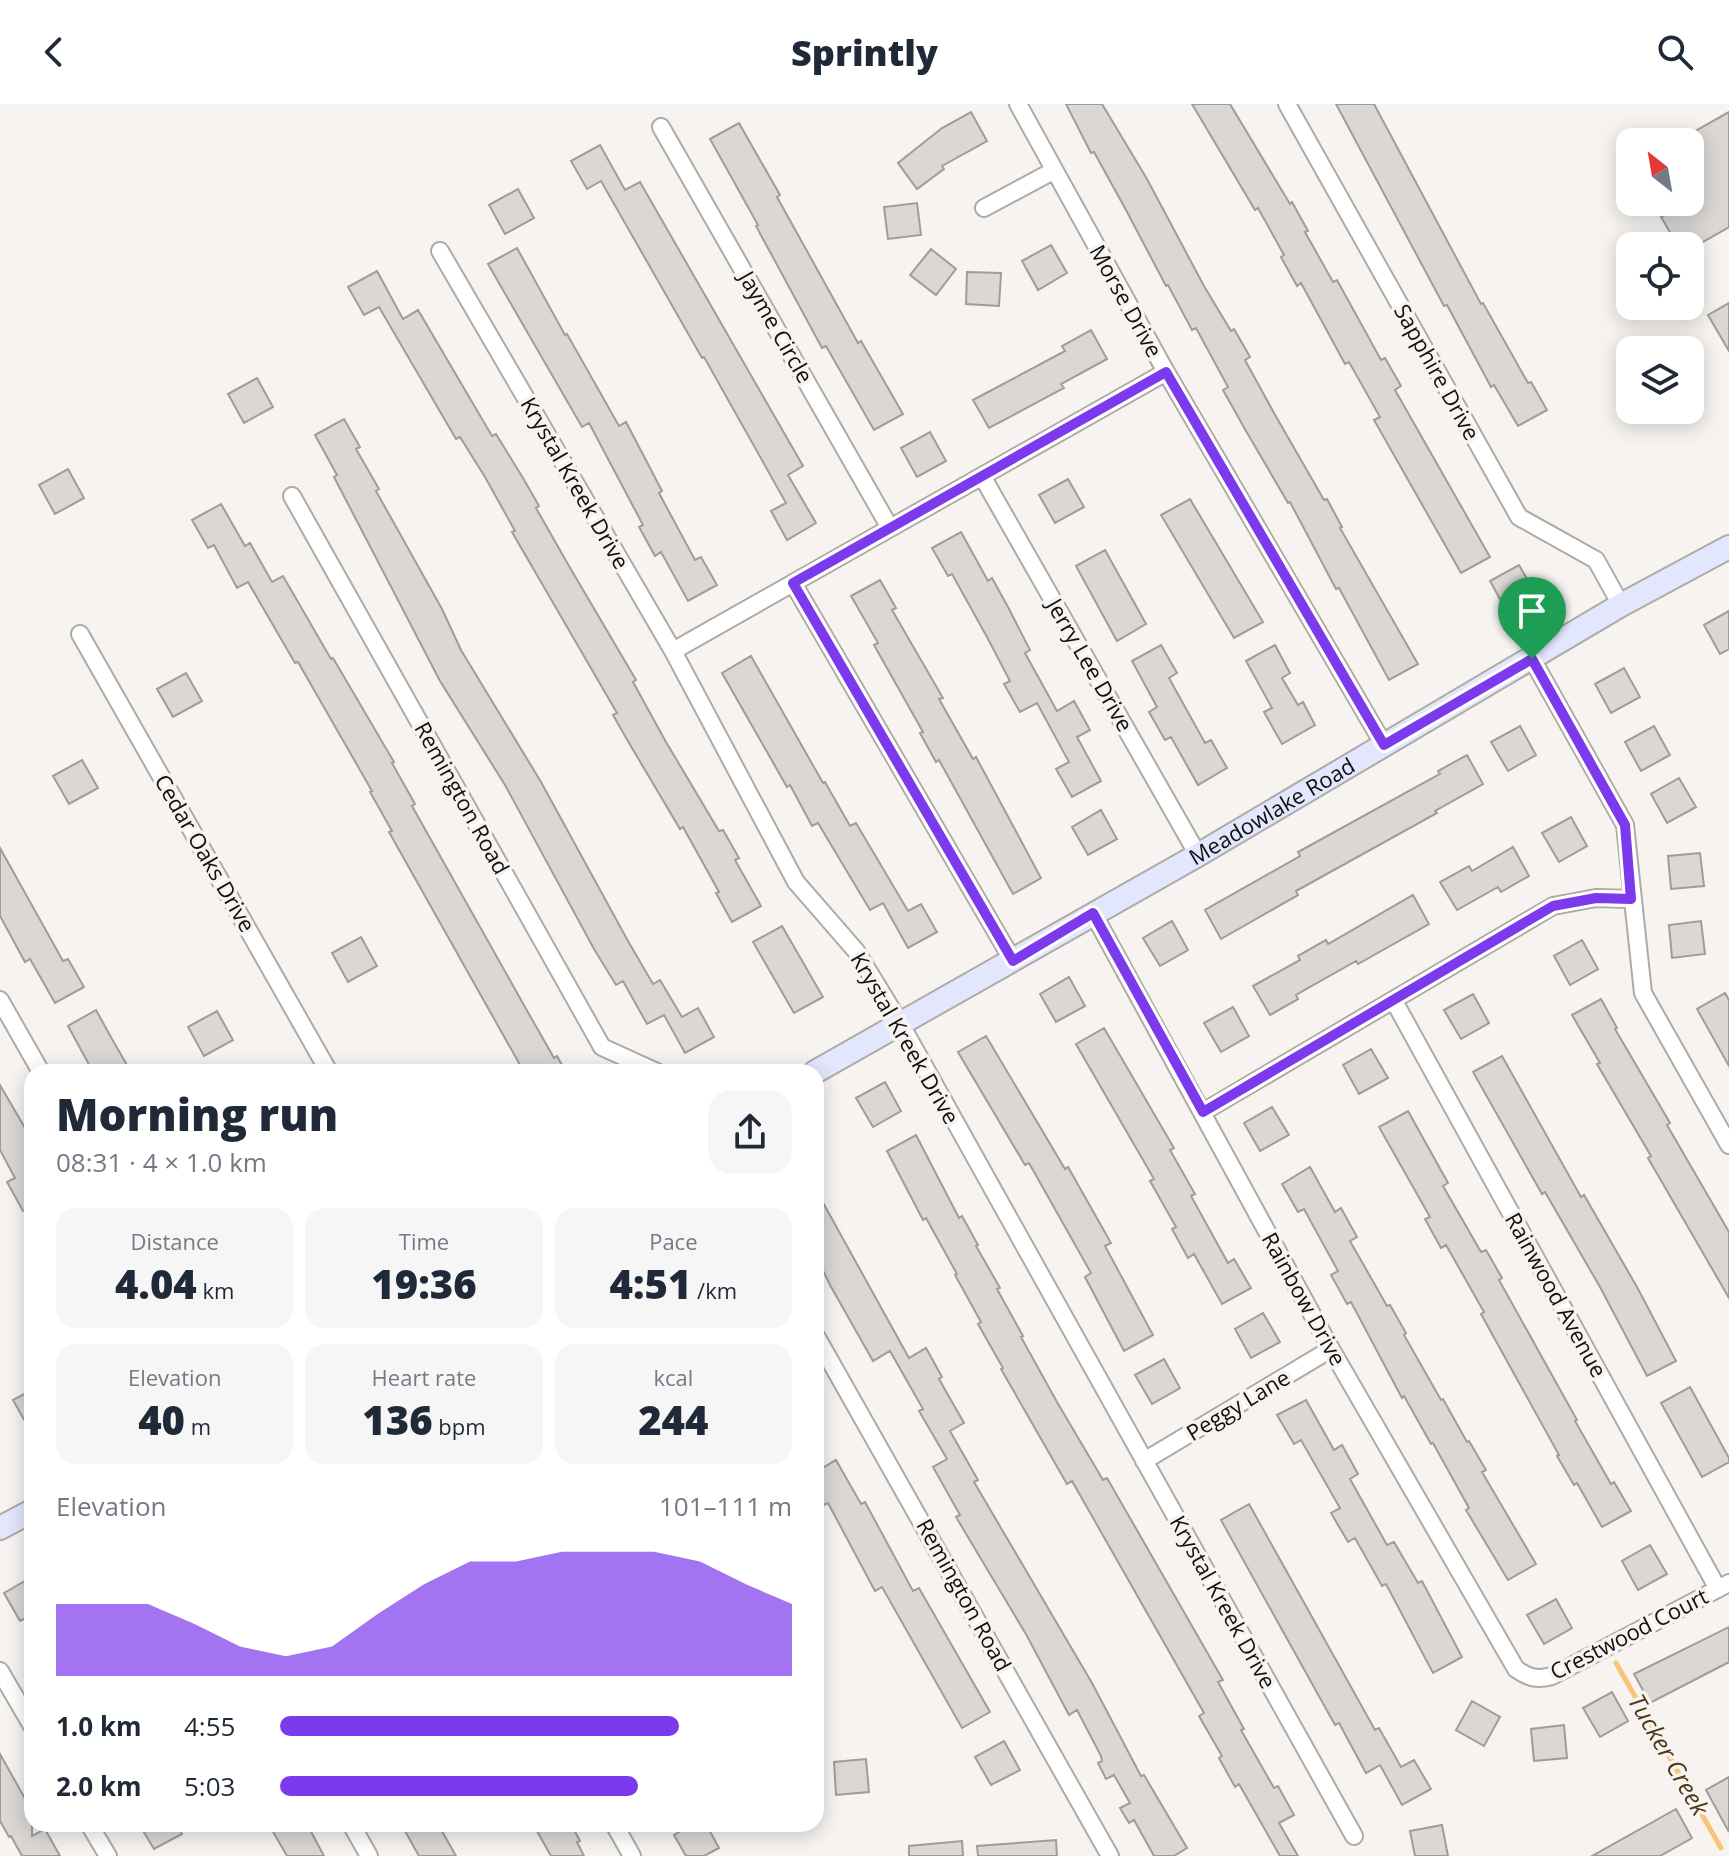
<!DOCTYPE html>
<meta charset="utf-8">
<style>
:root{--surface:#fff;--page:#f6f6f7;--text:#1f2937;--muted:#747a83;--accent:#7c3aed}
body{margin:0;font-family:"Open Sans",sans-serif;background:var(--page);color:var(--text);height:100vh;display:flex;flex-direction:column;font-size:30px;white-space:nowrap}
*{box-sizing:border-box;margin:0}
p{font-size:26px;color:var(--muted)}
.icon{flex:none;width:44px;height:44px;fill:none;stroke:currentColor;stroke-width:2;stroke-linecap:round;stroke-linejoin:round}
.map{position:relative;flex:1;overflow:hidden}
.side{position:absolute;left:24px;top:960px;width:800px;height:768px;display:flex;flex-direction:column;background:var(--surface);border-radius:24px;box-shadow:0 4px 20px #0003}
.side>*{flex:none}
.needle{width:52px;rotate:329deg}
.buttons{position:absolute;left:1616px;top:24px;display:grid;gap:16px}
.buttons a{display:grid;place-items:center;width:88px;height:88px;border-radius:16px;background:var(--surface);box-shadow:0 4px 20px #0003;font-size:40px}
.pin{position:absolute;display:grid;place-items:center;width:68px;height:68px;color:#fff;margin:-82px -34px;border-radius:50% 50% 50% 0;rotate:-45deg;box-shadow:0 0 8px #0007}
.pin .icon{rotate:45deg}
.round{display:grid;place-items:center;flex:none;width:84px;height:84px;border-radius:24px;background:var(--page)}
.head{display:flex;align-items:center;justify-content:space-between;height:136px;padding:0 32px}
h1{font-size:44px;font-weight:800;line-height:60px}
.metrics{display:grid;grid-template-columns:repeat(3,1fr);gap:12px;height:136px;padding:8px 32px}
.metrics div{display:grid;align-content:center;border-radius:20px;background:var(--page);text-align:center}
.metrics b{font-size:40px;font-weight:800}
.metrics small{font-size:22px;font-weight:400}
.metrics p{font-size:22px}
.chart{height:224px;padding:16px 32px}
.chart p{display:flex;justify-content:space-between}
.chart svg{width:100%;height:144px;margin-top:8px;fill:var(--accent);opacity:.7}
ul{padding:0 32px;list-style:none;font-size:26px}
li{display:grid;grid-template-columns:128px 96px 1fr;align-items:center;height:60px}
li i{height:20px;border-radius:10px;background:var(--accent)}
header{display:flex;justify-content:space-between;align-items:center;height:104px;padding:0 32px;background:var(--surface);font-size:36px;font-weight:800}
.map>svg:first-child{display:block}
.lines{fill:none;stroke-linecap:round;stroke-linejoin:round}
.stream{stroke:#f9c476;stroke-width:5}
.building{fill:#dad7d4;stroke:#9f9c99;stroke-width:2}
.street-casing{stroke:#aeaba7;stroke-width:20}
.secondary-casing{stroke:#aeaba7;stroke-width:26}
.street{stroke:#fff;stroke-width:16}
.secondary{stroke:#e3e7fe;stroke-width:22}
.route-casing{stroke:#fff;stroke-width:16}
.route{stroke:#7c3aed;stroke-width:10}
.labels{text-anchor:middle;stroke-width:7;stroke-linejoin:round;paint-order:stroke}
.street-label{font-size:22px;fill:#11100f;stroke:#f6f3f0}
.water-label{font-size:24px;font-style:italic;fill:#4d3716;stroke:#f6f3f0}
</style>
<header><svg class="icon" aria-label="back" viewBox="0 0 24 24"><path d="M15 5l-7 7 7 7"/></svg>Sprintly<svg class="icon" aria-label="search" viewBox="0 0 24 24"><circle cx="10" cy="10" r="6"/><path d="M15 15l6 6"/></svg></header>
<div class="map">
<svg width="1729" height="1752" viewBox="0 0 1729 1752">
<rect width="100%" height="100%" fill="#f6f3f0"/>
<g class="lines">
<!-- stream -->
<path class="stream" d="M1616,1559L1721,1744"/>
</g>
<!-- building -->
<path class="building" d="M1066,0H1102L1147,75L1204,182L1231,227L1234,225L1250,253L1245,256L1274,309L1324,396L1327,395L1342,423L1340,424L1418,560L1389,576L1339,484L1336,485L1290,398L1288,399L1246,327L1223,286L1228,283L1196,224L1192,226L1168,181L1166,182L1126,106L1094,48L1091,49Z
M1192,0H1230L1290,100L1292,98L1308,127L1305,128L1333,178L1337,176L1381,256L1385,254L1401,282L1395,286L1490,453L1461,469L1374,316L1380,313L1349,258L1345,260L1301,179L1297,182L1281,153L1284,151L1258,104L1255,106Z
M1336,0H1374L1481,200L1483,199L1528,279L1531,278L1547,306L1518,322L1494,281L1491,283L1447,201L1444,202Z
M971,8L987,37L942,62L944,65L917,85L898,59L942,24Z
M1729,8V123L1696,142H1678L1661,113L1690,98V30Z
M739,19L780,91L777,93L858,239L861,237L903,310L874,326L826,242L822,244L756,122L758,121L710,35Z
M600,41L625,86L640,78L803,362L788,371L816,419L787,436L771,407L786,399L704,253L702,254L601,77L587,85L571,57Z
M518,85L534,114L505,130L489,101Z
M917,99L921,131L888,135L884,103Z
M1051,141L1067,169L1038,186L1022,157Z
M517,144L565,231L567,230L619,322L626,318L662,387L659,389L695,456L701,453L717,481L688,497L661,448L655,452L639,423L643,421L589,319L582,323L488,160Z
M931,145L956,165L936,191L910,171Z
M377,167L403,215L418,206L492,332L496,330L523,374L539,402L536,404L569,462L636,576L633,578L666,638L719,727L723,726L739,754L735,756L761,802L732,818L716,789L719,788L683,723L680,725L629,639L613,611L617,609L512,428L515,427L485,373L460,333L456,335L379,203L364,211L348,183Z
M967,168L1001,169L999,202L966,200Z
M1729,199V247L1708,211Z
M1091,226L1107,255L1061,280L1064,284L989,324L973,296L1065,247L1062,242Z
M257,274L273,303L244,319L228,290Z
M344,315L360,343L356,345L379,385L376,387L442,505L461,546L541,678L628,837L653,880L660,876L682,913L698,904L714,933L685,949L664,911L647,920L623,877L616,881L594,845L505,681L440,577L334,373L337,371L315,331Z
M930,328L946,357L917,373L901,344Z
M68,365L84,394L55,410L39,381Z
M1068,375L1084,403L1055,419L1039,391Z
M1190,395L1263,518L1234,534L1161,411Z
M221,400L245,442L250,439L272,478L283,472L331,555L333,554L394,658L392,659L415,700L412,702L525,903L554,954L557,952L566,968H524L389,728L392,727L370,688L372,687L298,558L295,559L248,478L237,484L214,441L208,444L192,416Z
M961,428L988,477L992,474L1008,503L1030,546L1025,549L1057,607L1074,597L1090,626L1077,633L1101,677L1072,693L1056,665L1069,658L1037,599L1020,608L1004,580L1010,577L987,533L952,470L948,472L932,444Z
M1105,446L1146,520L1117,537L1076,462Z
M1519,461L1535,489L1506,506L1490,477Z
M880,476L896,504L892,506L943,594L939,595L973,655L976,653L1041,774L1013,790L939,656L936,658L920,629L923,628L874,541L878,539L851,492Z
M1729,507V545L1720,550L1704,521Z
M1161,541L1177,569L1169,574L1205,639L1211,636L1227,664L1198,681L1171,633L1165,636L1149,608L1157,603L1132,557Z
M1275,541L1290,569L1282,574L1298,601L1303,598L1315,621L1282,640L1264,608L1272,604L1246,557Z
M751,552L823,679L825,678L850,722L856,719L908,807L921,800L937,828L908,844L883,799L870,806L818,719L812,722L790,681L787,683L722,569Z
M1624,564L1640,593L1611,609L1595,580Z
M186,569L202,597L173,613L157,585Z
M1520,622L1536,651L1508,667L1491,638Z
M1654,622L1670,651L1641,667L1625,638Z
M1467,651L1483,680L1435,707L1437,709L1296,787L1298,791L1221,835L1205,806L1300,752L1298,748L1440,670L1438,667Z
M82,656L98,684L69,700L53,672Z
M1679,674L1696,703L1667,719L1651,690Z
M1101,706L1117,735L1088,751L1072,723Z
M1571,713L1587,742L1559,758L1542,729Z
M1513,743L1529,772L1501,788L1498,783L1457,806L1440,778L1469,762L1472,767Z
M0,744L63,857L68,855L84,883L55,899L30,855L25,858L0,812Z
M1700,749L1704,782L1671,785L1668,752Z
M1413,791L1429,820L1358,860L1356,857L1296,891L1298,895L1270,911L1253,882L1300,856L1298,852L1326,836L1328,840Z
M1172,817L1188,846L1160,862L1143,834Z
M1701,817L1705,850L1672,854L1669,821Z
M782,822L823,893L794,909L753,838Z
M361,833L377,862L348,878L332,849Z
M1582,836L1598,865L1570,881L1554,852Z
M1069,873L1085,902L1056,918L1040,890Z
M1725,889L1729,896V962L1697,905Z
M1473,890L1489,919L1461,935L1444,906Z
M1601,895L1617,924L1615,925L1670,1019L1667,1021L1729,1128V1194L1648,1054L1651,1052L1597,960L1600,959L1572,911Z
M1233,903L1249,932L1221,948L1204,919Z
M96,906L112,935L131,968H93L68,922Z
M217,907L233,936L204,952L188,923Z
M1104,924L1174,1044L1170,1046L1195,1090L1191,1092L1228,1159L1234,1155L1251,1184L1222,1200L1194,1150L1188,1154L1172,1125L1176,1123L1150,1077L1154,1075L1076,940Z
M986,932L1065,1065L1068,1063L1111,1139L1105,1142L1153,1231L1124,1247L1085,1173L1091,1169L1029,1059L1025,1061L958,948Z
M1371,945L1388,974L1359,990L1343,961Z
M1502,952L1581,1093L1584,1091L1637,1183L1676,1257L1647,1272L1600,1183L1545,1088L1542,1090L1473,968Z
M885,978L901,1007L873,1023L856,994Z
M0,981L32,1036V1102L23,1107L7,1078L15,1074L0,1046Z
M1272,1003L1289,1031L1260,1047L1244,1019Z
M1408,1007L1448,1079L1443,1082L1481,1148L1486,1146L1502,1174L1499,1176L1577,1316L1575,1317L1611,1380L1614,1378L1631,1407L1602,1423L1577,1379L1574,1381L1557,1352L1559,1351L1481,1210L1484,1208L1446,1141L1441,1144L1425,1115L1430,1113L1379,1023Z
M916,1031L959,1114L962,1112L978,1141L976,1142L1000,1184L997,1185L1023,1232L1021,1233L1057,1298L1103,1376L1107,1374L1223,1576L1218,1578L1244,1625L1241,1626L1274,1684L1278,1682L1294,1711L1279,1719L1298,1752H1280L1239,1680L1235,1683L1219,1654L1222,1652L1199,1612L1204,1609L1072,1377L1067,1380L1001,1265L1003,1264L978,1220L981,1218L955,1171L957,1170L926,1114L923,1116L887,1047Z
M1310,1063L1335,1108L1341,1104L1357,1133L1350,1137L1387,1202L1390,1201L1406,1229L1404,1231L1441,1296L1443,1295L1467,1338L1469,1337L1486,1366L1482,1368L1536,1460L1508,1476L1466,1406L1469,1404L1433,1339L1431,1340L1404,1292L1402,1294L1351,1198L1347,1200L1331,1171L1338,1167L1304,1105L1298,1108L1282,1080Z
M816,1086L909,1254L926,1244L942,1273L939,1275L964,1319L950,1327L978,1376L974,1378L1092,1579L1141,1672L1144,1671L1187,1744L1174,1752H1154L1134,1716L1129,1719L1120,1704L1130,1699L1114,1671L1106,1675L1098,1659L1102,1657L1101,1652L1077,1606L1069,1611L1027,1532L956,1413L960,1411L933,1363L947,1355L919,1307L923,1305L890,1247L873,1257L830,1181L816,1152Z
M1263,1209L1280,1238L1251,1254L1235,1225Z
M1164,1255L1180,1284L1152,1300L1135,1271Z
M1690,1283L1729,1354V1358L1702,1373L1661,1299Z
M32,1286V1330L13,1296Z
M1306,1296L1334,1346L1342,1341L1358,1370L1350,1375L1387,1441L1394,1438L1418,1479L1422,1477L1462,1553L1433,1569L1386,1480L1382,1482L1355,1434L1348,1438L1331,1409L1340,1404L1301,1336L1294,1340L1277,1311Z
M836,1356L861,1400L865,1398L913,1487L919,1484L990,1608L962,1624L882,1483L875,1487L828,1399L824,1401L816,1387V1368Z
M1249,1400L1375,1626L1379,1624L1401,1663L1414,1656L1431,1685L1402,1701L1380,1661L1366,1669L1339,1619L1335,1621L1221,1416Z
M1650,1441L1667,1470L1638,1486L1622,1457Z
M32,1473V1511L20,1517L4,1489Z
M1556,1495L1572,1524L1544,1540L1527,1511Z
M1729,1523V1558L1650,1599L1634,1570Z
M1612,1588L1628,1617L1600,1633L1583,1604Z
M1472,1597L1500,1613L1484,1642L1456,1626Z
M1564,1621L1567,1654L1534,1657L1531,1625Z
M1004,1637L1020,1666L991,1681L975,1653Z
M0,1650L32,1707V1732L45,1725L60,1752H22L11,1732L9,1733L0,1717Z
M866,1655L869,1688L836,1691L834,1658Z
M1729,1673V1728L1706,1686Z
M1676,1705L1692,1734L1660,1752H1592Z
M139,1720H177L182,1730L154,1745Z
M283,1720H307L324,1752H287L272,1726Z
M401,1720H438L456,1752H419Z
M533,1720H571L580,1737L577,1738L584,1752H551Z
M693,1720H706L719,1744L704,1752H686L674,1731Z
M1442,1721L1448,1752H1415L1410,1727Z
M1056,1736L1057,1752H978L977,1742Z
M962,1737L963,1752H909V1742Z"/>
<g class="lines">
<!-- street casing -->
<g class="street-casing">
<path id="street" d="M1018,0L1166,268L1384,641
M1287,0L1519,413L1596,456L1621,501
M661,23L890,424
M984,104L1053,67
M440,147L673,547L796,778L856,847L900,919L1354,1732
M982,372L1198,751
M292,392L602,943L657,968
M793,479L1013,857
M80,530L329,968
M673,547L1166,268
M1532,555L1625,721L1643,889L1729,1041
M1093,809L1331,1245L1516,1565C1529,1574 1537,1576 1552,1572L1729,1479
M0,896L41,968
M1394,897L1718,1485
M1203,1008L1553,802L1596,794L1631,795
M816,1232L1110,1752
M1144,1357L1331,1245
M0,1567L32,1622
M89,1720L108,1752
M351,1720L369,1752
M614,1720L632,1752"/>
</g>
<!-- secondary casing -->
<g class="secondary-casing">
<g id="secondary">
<path id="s1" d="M815,968L1198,751L1621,501L1729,443"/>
<path d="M0,1424L32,1407"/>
</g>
</g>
<!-- street -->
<use href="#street" class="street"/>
<!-- secondary -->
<use href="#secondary" class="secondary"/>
</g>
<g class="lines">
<!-- route casing -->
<g class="route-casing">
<path id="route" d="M1166,268L1384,641L1532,555L1625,721L1631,795L1596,794L1553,802L1203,1008L1093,809L1013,857L793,479Z"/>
</g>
<!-- route -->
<use href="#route" class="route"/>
</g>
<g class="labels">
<!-- street labels -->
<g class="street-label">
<text transform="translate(1126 197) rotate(61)" y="8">Morse Drive</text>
<text transform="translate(776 223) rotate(60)" y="8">Jayme Circle</text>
<text transform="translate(1437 268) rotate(61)" y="8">Sapphire Drive</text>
<text transform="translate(575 379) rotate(60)" y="8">Krystal Kreek Drive</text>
<text transform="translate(1090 561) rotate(60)" y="8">Jerry Lee Drive</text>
<text transform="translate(462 694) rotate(61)" y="8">Remington Road</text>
<text dy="8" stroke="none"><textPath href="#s1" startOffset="526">Meadowlake Road</textPath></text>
<text transform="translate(205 749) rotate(60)" y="8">Cedar Oaks Drive</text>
<text transform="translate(905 934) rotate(60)" y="8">Krystal Kreek Drive</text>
<text transform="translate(1556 1191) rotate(61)" y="8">Rainwood Avenue</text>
<text transform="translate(1304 1195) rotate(61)" y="8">Rainbow Drive</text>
<text transform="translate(1238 1301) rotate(-31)" y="8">Peggy Lane</text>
<text transform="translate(964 1491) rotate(61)" y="8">Remington Road</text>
<text transform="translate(1223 1498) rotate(61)" y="8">Krystal Kreek Drive</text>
<text transform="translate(1629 1530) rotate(-27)" y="8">Crestwood Court</text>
</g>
<!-- water labels -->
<g class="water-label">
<text transform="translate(1668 1651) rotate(60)" y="8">Tucker Creek</text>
</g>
</g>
</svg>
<div class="buttons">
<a><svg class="needle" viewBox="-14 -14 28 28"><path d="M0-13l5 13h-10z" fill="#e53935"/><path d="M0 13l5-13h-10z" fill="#747a83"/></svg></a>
<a><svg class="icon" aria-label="locate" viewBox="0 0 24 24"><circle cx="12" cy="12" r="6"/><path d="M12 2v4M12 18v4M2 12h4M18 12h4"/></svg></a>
<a><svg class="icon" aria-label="layers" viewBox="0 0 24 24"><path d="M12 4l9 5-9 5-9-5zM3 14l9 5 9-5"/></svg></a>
</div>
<div class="pin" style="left:1532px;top:555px;background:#1e9e55"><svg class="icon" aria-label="arrive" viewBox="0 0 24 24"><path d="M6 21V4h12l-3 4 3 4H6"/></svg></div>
<section class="side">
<div class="head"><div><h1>Morning run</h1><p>08:31 · 4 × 1.0 km</p></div><a class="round"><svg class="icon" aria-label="share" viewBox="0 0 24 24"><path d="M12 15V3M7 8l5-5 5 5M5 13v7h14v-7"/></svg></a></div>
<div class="metrics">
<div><p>Distance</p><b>4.04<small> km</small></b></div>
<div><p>Time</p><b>19:36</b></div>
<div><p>Pace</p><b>4:51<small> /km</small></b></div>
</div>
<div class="metrics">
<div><p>Elevation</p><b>40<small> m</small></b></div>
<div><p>Heart rate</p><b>136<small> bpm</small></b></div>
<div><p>kcal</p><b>244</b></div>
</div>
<div class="chart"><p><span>Elevation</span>101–111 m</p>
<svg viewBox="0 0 160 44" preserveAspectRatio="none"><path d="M0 44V22L10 22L20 22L30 28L40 35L50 38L60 35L70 25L80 16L90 9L100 9L110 6L120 6L130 6L140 9L150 16L160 22V44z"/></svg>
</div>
<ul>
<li><b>1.0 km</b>4:55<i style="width:78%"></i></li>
<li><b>2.0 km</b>5:03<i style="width:70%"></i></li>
</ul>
</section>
</div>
